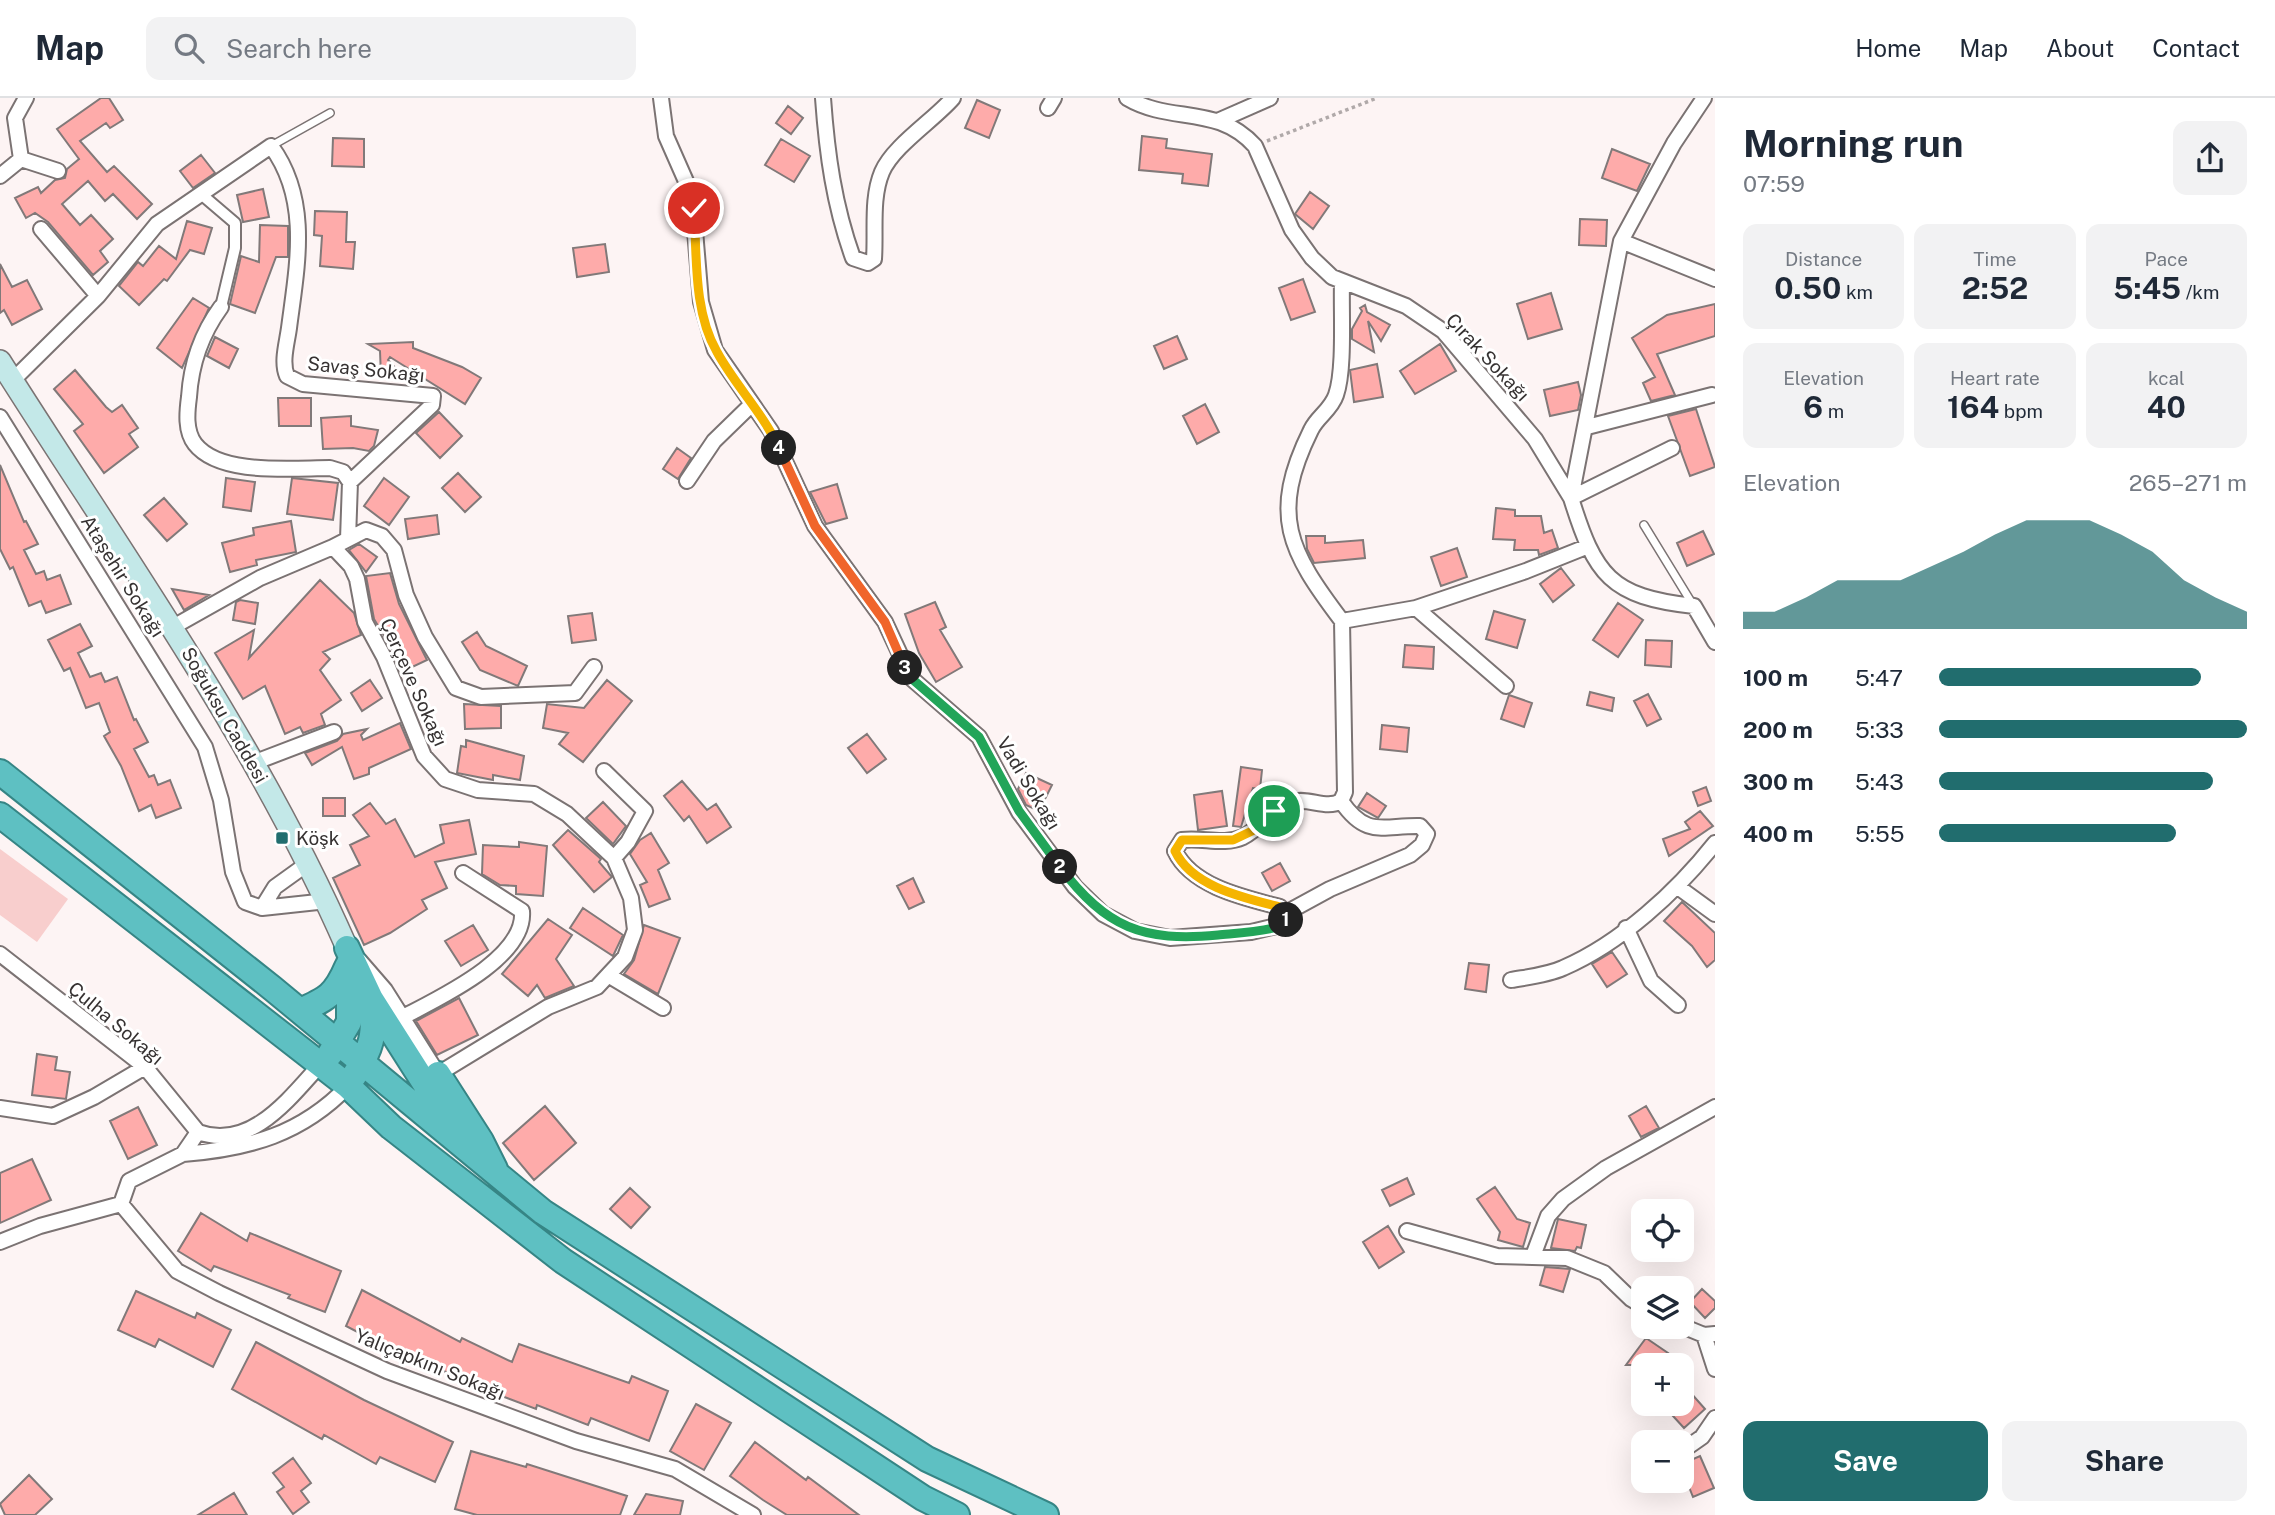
<!DOCTYPE html>
<meta charset="utf-8">
<style>
:root{--surface:#fff;--page:#f2f2f3;--text:#1f2937;--muted:#747a83;--line:#e0e1e3;--accent:#216d6e}
body{margin:0;font-family:"Public Sans",sans-serif;background:var(--page);color:var(--text);height:100vh;display:flex;flex-direction:column;font-size:26px;white-space:nowrap}
*{box-sizing:border-box;margin:0}
p{font-size:23px;color:var(--muted)}
.icon{flex:none;width:38px;height:38px;fill:none;stroke:currentColor;stroke-width:2;stroke-linecap:round;stroke-linejoin:round}
.map{position:relative;flex:1;overflow:hidden}
.drawer{display:flex;flex-direction:column;background:var(--surface);width:560px}
.drawer>*{flex:none}
.controls{position:absolute;left:1631px;top:1101px;display:grid;gap:14px}
.controls a{display:grid;place-items:center;width:63px;height:63px;border-radius:14px;background:var(--surface);box-shadow:0 7px 28px #0002;font-size:35px}
.pin{position:absolute;display:grid;place-items:center;width:60px;height:60px;color:#fff;margin:-30px;border:4px solid #fff;border-radius:50%;box-shadow:0 2px 7px #0007}
.km{position:absolute;width:35px;height:35px;margin:-18px;border-radius:50%;background:#222;color:#fff;font-size:19px;line-height:35px;text-align:center}
.round{display:grid;place-items:center;flex:none;width:74px;height:74px;border-radius:14px;background:var(--page)}
.overview{display:flex;align-items:center;justify-content:space-between;height:119px;padding:0 28px}
h1{font-size:38px;font-weight:700;line-height:52px}
.stats{display:grid;grid-template-columns:repeat(3,1fr);gap:10px;height:119px;padding:7px 28px}
.stats div{display:grid;align-content:center;border-radius:14px;background:var(--page);text-align:center}
.stats b{font-size:30px;font-weight:700}
.stats small{font-size:19px;font-weight:400}
.stats p{font-size:19px}
.chart{height:196px;padding:14px 28px}
.chart p{display:flex;justify-content:space-between}
.chart svg{width:100%;height:126px;margin-top:7px;fill:var(--accent);opacity:.7}
.cta{display:flex;gap:14px;margin-top:auto;padding:14px 28px}
.cta a{flex:1;height:80px;border-radius:14px;background:var(--accent);color:#fff;font-size:28px;font-weight:700;line-height:80px;text-align:center}
.cta a+a{background:var(--page);color:var(--text)}
ul{padding:0 28px;list-style:none;font-size:23px}
li{display:grid;grid-template-columns:112px 84px 1fr;align-items:center;height:52px}
li i{height:18px;border-radius:9px;background:var(--accent)}
header{display:flex;align-items:center;gap:42px;box-sizing:border-box;height:98px;padding:0 35px;background:var(--surface);border-bottom:2px solid var(--line)}
header strong{font-size:33px}
nav{display:flex;gap:38px;margin-inline-start:auto;font-size:24px}
.search{width:490px;height:63px;background:var(--page);display:flex;align-items:center;gap:18px;box-sizing:border-box;padding:0 24px;border-radius:14px;color:var(--muted);font-size:26px}
main{display:flex;flex:1;min-height:0}
.map>svg:first-child{display:block}
.green{fill:#f8cecd}
.building{fill:#feabaa;stroke:#817979;stroke-width:2}
.lines{fill:none;stroke-linecap:round;stroke-linejoin:round}
.service-casing{stroke:#7b7373;stroke-width:10}
.pedestrian-casing{stroke:#7b7373;stroke-width:14}
.minor-casing{stroke:#7b7373;stroke-width:18}
.secondary-casing{stroke:#7b7373;stroke-width:24}
.trunk-casing{stroke:#368585;stroke-width:28}
.path{stroke:#b0a9a9;stroke-width:3.5;stroke-dasharray:3.5 3.5;stroke-linecap:butt}
.service{stroke:#fff;stroke-width:7}
.pedestrian{stroke:#fff;stroke-width:10}
.minor{stroke:#fff;stroke-width:14}
.secondary{stroke:#c3e8e8;stroke-width:21}
.trunk{stroke:#5ec0c2;stroke-width:24}
.split-1-casing{stroke:#fff;stroke-width:14}
.split-2-casing{stroke:#fff;stroke-width:14}
.split-3-casing{stroke:#fff;stroke-width:14}
.split-4-casing{stroke:#fff;stroke-width:14}
.split-5-casing{stroke:#fff;stroke-width:14}
.split-1{stroke:#f5b400;stroke-width:9}
.split-2{stroke:#22a559;stroke-width:9}
.split-3{stroke:#22a559;stroke-width:9}
.split-4{stroke:#f0652b;stroke-width:9}
.split-5{stroke:#f5b400;stroke-width:9}
.poi-dot{fill:#216d6e;stroke:#fff;stroke-width:2.5}
.labels{text-anchor:middle;stroke-width:6;stroke-linejoin:round;paint-order:stroke}
.street-label{font-size:19px;fill:#363232;stroke:#fff}
.poi-label{font-size:19px;fill:#363232;stroke:#fff;text-anchor:start}
</style>
<header>
<strong>Map</strong>
<div class="search"><svg class="icon" aria-label="search" viewBox="0 0 24 24"><circle cx="10" cy="10" r="6"/><path d="M15 15l6 6"/></svg>Search here</div>
<nav><a>Home</a><a>Map</a><a>About</a><a>Contact</a></nav>
</header>
<main>
<div class="map">
<svg width="1715" height="1417" viewBox="0 0 1715 1417">
<rect width="100%" height="100%" fill="#fdf4f4"/>
<!-- green -->
<path class="green" d="M0,751L68,801L37,844L0,817Z"/>
<!-- building -->
<path class="building" d="M101,0H109L123,22L110,30L106,25L80,43L107,74L114,68L152,106L137,121L113,96L105,103L88,83L62,106L80,127L91,117L113,141L100,153L108,164L93,177L48,124L35,115L26,120L15,100L38,89L41,95L55,82L65,80L67,71L79,61L57,31Z
M977,2L1000,12L989,40L965,30Z
M788,8L803,20L791,36L776,25Z
M1142,38L1167,41L1166,50L1212,56L1208,88L1182,85L1183,76L1139,72Z
M333,40L364,41V69L332,68Z
M781,41L810,58L794,84L765,67Z
M1612,51L1650,66L1637,93L1602,80Z
M201,57L215,75L193,90L180,73Z
M263,91L269,119L243,124L237,97Z
M1310,94L1329,108L1313,131L1295,116Z
M315,113L347,114L346,144H355L353,171L320,168L322,138L314,137Z
M1580,121L1607,122L1606,148L1579,147Z
M187,123L212,130L204,156L190,152L167,183L164,181L139,207L119,188L138,164L143,168L159,148L176,161Z
M260,127L288,128V159H276L255,215L230,206L241,158L259,164Z
M605,146L609,174L577,179L573,150Z
M0,166L12,189L27,182L42,211L12,227L4,212L0,215Z
M1303,181L1315,214L1291,222L1279,190Z
M1551,195L1562,231L1528,241L1517,206Z
M193,200L209,210L182,270L157,250Z
M1715,206V238L1657,256L1675,297L1651,303L1643,285L1655,279L1632,240L1667,217Z
M1365,207L1367,214L1390,227L1381,243L1368,223L1374,254L1352,241V231L1362,213L1360,210Z
M1177,238L1187,261L1164,271L1154,248Z
M215,239L238,251L229,270L207,258Z
M413,244V250L462,269L481,280L465,306L390,259L388,262L403,278L381,279L380,253L368,246Z
M1440,246L1456,273L1415,296L1400,273Z
M1377,266L1383,299L1354,304L1350,272Z
M75,272L106,309L112,314L122,307L138,330L129,336L138,349L104,375L74,333L83,326L54,291Z
M1578,284L1581,297L1578,312L1550,318L1544,292Z
M278,300H311V328H279Z
M1205,306L1219,334L1197,346L1183,318Z
M1696,311L1715,369L1690,378L1668,318Z
M439,314L462,338L440,360L416,335Z
M351,318V328L378,332L374,348L369,353L353,350L323,351L321,320Z
M677,350L691,360L678,381L663,371Z
M0,367L24,424L26,423L38,446L24,452L36,476L44,473L47,482L60,477L71,506L46,515L41,503L29,508L13,469L10,471L0,451Z
M458,375L481,399L465,414L442,390Z
M226,380L255,384L251,413L223,409Z
M292,380L338,385L333,422L287,416Z
M384,380L409,399L389,427L364,408Z
M837,386L847,420L826,426L810,394Z
M164,400L187,426L167,443L144,417Z
M1496,410L1515,412V418H1541L1544,435L1552,432L1558,450L1539,457L1538,452H1514L1515,442L1493,441Z
M437,417L439,436L408,441L405,421Z
M291,423L296,454L256,462L257,467L230,474L222,445L254,437L253,430Z
M1703,433L1714,456L1687,468L1677,445Z
M1306,438H1325V445L1363,442L1365,460L1314,465L1307,451Z
M359,446L377,459L366,474L349,452Z
M1457,450L1467,479L1441,488L1431,459Z
M1561,470L1574,487L1553,504L1540,486Z
M390,475L399,506L427,562L406,572L395,549L392,551L374,521L366,478Z
M320,482L354,515L361,537L323,554L330,561L320,572L341,602L321,616L325,627L303,635L300,629L285,636L265,588L243,601L215,555L254,532L249,560Z
M172,491L209,497L184,512Z
M240,502L258,505L255,526L233,522L236,504Z
M935,504L946,529L940,532L962,569L936,584L919,555L905,516Z
M1618,505L1643,522L1618,559L1593,542Z
M1494,513L1525,522L1517,550L1486,541Z
M592,515L596,542L572,545L568,518Z
M80,526L92,548L78,555L90,579L101,575L105,584L117,579L134,622L136,621L148,644L134,651L149,679L154,677L158,687L170,682L181,710L156,720L151,707L139,713L121,668L104,638L110,634L99,605L86,610L70,570L64,573L48,542Z
M477,534L486,548L527,568L518,588L480,572L462,544Z
M1646,542L1672,543L1671,569L1645,567Z
M1405,547L1434,549L1433,571L1403,569Z
M370,582L382,600L362,613L351,595Z
M607,582L632,603L583,664L559,646L568,635L543,630L547,606L584,610Z
M1590,594L1614,600L1612,613L1587,607Z
M1648,596L1661,621L1647,628L1634,603Z
M1509,597L1532,605L1524,629L1501,621Z
M464,606L501,608V630L465,631Z
M400,625L411,651L369,670V676L354,681L342,649L312,667L305,655L337,643L343,636L367,631L361,637L363,642Z
M1382,627L1409,630L1407,654L1380,651Z
M867,636L886,661L867,675L848,650Z
M466,642L524,658L520,682L493,677V682L457,675L461,648L466,649Z
M1241,669L1262,672L1260,691L1253,690L1241,729L1233,728Z
M1026,675L1052,687L1039,713L1026,707L1018,691Z
M682,683L707,712L716,706L731,729L707,745L689,718L684,723L664,698Z
M1706,689L1711,703L1698,708L1693,694Z
M1222,693L1227,728L1198,732L1194,697Z
M1367,695L1386,708L1378,720L1358,709Z
M323,700H345V718H323Z
M603,704L626,728L613,746L586,720Z
M370,705L386,726L395,721L415,759L444,745L440,727L469,722L476,756L435,764L447,790L422,802L427,811L390,835L364,847L333,780L360,767L350,747L369,738L353,717Z
M1700,713L1713,728L1669,758L1663,741L1690,731L1685,724Z
M568,732L601,761L599,764L612,779L594,794L553,747Z
M651,735L669,765L658,772L670,801L649,809L640,787L647,784L630,756L640,742Z
M519,744L547,748L543,798L516,796V788L500,787L482,776L483,747L519,749Z
M1280,765L1290,783L1272,793L1262,775Z
M913,780L924,804L909,811L897,788Z
M1682,804L1715,835V862L1707,869L1692,848L1664,823Z
M583,810L623,837L613,858L570,830Z
M548,821L572,837L556,861L574,888L545,900L537,887L528,898L502,876Z
M473,827L488,852L461,868L445,843Z
M644,827L680,840L658,896L624,876L634,862Z
M1612,854L1627,876L1607,889L1592,866Z
M1469,865L1489,867L1486,894L1465,891Z
M459,900L478,937L437,957L416,923Z
M37,956L57,959L55,972L70,974L66,1001L32,997Z
M545,1008L576,1045L534,1082L503,1045Z
M1646,1008L1659,1030L1641,1039L1629,1018Z
M138,1009L157,1047L128,1061L110,1023Z
M32,1061L51,1102L0,1125V1075Z
M1407,1080L1414,1096L1390,1108L1382,1092Z
M1495,1089L1517,1121L1530,1125L1523,1149L1498,1142L1500,1134L1477,1101Z
M630,1090L650,1109L631,1130L610,1111Z
M201,1115L247,1143L250,1135L341,1173L325,1214L288,1200L290,1197L214,1168L211,1173L178,1153Z
M1558,1121L1586,1127L1581,1150L1577,1149L1575,1153L1551,1150Z
M1388,1128L1404,1154L1379,1170L1363,1144Z
M1545,1169L1570,1171L1563,1194L1540,1187Z
M1702,1191L1715,1203V1210L1705,1220L1690,1204Z
M362,1192L460,1244L462,1240L512,1264L519,1246L629,1285L632,1278L668,1293L649,1343L591,1320L588,1327L537,1307L536,1311L478,1289L429,1266L426,1270L346,1228Z
M136,1193L195,1220L197,1215L231,1232L213,1269L159,1241L155,1249L118,1232Z
M1646,1240L1668,1255L1659,1267H1626Z
M256,1244L364,1302L453,1344L435,1384L380,1359L376,1366L324,1337L322,1341L232,1291Z
M1682,1285L1705,1311L1684,1330L1662,1306H1682Z
M696,1306L731,1325L704,1372L670,1353Z
M755,1344L806,1382L808,1379L859,1417H787L763,1402L730,1378Z
M471,1353L526,1369L527,1366L627,1398L620,1417H477L455,1411Z
M1700,1358L1714,1390L1693,1399L1689,1389L1682,1387V1366Z
M293,1360L311,1385L301,1393L309,1404L293,1416L277,1394L284,1389L273,1375Z
M29,1377L52,1401L35,1417H5L0,1406Z
M234,1395L247,1417H198Z
M646,1396L683,1403L680,1417H634Z"/>
<g class="lines">
<!-- service casing -->
<g class="service-casing">
<path id="service" d="M271,48L330,15
M1644,427L1693,507"/>
</g>
<!-- pedestrian casing -->
<g class="pedestrian-casing">
<path id="pedestrian" d="M201,96L235,125V150L221,209"/>
</g>
<!-- minor casing -->
<g class="minor-casing">
<path id="minor" d="M661,0L666,38L692,97L701,204L715,252L771,333L815,428L885,524L911,580L979,639L1019,714L1075,789L1103,816L1135,833L1170,840L1251,834L1285,826L1287,818L1280,809C1246,800 1192,789 1175,753L1182,742C1203,739 1223,748 1243,739C1261,730 1272,710 1292,704C1309,699 1326,712 1341,703L1345,694L1342,523
M823,0C827,56 834,107 853,160L868,165L874,161C876,133 871,100 882,74C893,48 934,22 953,0
M1127,0C1171,26 1217,6 1255,48L1292,132L1312,160L1332,179L1406,208L1443,233L1535,341L1571,400L1621,143L1674,45L1704,0
M1048,10L1054,0
M1220,22L1270,0
M21,61L58,73
M0,78L21,61L15,20L26,0
M41,131L98,198
M1621,143L1715,181
M1342,184C1341,214 1345,271 1336,297C1331,312 1317,319 1311,332C1269,417 1289,453 1342,523
M221,209C202,235 191,267 189,299C187,314 185,333 195,346C220,378 293,370 330,370L343,374L350,384L348,441
M12,283L98,198L157,126L271,48C311,102 297,168 289,230C287,245 281,264 287,278L303,286L433,298L432,307L350,384
M0,319L205,649L221,702L233,774L245,804L262,810L327,803
M1587,329L1712,297
M1672,350L1571,400C1595,477 1610,499 1694,508L1715,544
M687,383L714,343L751,307
M333,449L366,432L382,438L394,452L406,497L425,539L456,590L481,599L575,595L594,569
M1416,510L1506,588
M1342,523L1416,510L1526,473L1586,449
M173,529L260,480L333,449L351,468L357,481L365,524L384,559L424,658L445,681L478,692L534,696L567,716L614,760L631,800L635,832L625,859L597,889L548,909L438,976L385,892L359,862
M253,665L334,634
M604,673L645,713L628,744L614,760
M1678,789L1715,816
M262,810L275,789L307,766
M1286,815L1330,791L1410,757L1422,747L1427,736L1420,728C1383,727 1367,741 1341,703
M1626,830L1651,883L1678,907
M0,856L145,969L198,1034
M608,877L663,910
M1511,882C1528,879 1548,877 1563,870C1621,845 1677,793 1715,745
M403,919C439,900 526,860 522,813L463,775
M0,1010L53,1018L94,999L145,969
M198,1034C250,1053 289,1001 319,968
M183,1056C249,1051 302,1036 348,988
M121,1106L177,1173L219,1195L387,1273L576,1343L675,1371L753,1417
M1407,1133L1497,1158L1567,1160L1604,1175L1631,1201L1643,1208
M0,1144L40,1128L121,1106L129,1083L183,1056L198,1034
M1533,1158L1548,1118L1563,1101L1606,1070L1715,1009
M1682,1228L1704,1237L1715,1236
M1704,1237L1715,1271
M1682,1353L1702,1339L1715,1320"/>
</g>
<!-- secondary casing -->
<g class="secondary-casing">
<path id="secondary" d="M0,263C121,455 256,641 347,850"/>
</g>
<!-- trunk casing -->
<g class="trunk-casing">
<path id="trunk" d="M0,674L272,890L543,1114L927,1361L1046,1417
M0,717L348,988L391,1029L563,1163L923,1400L957,1417
M347,850L371,901L455,1033
M300,913C327,901 335,897 347,869
M330,956L349,924V865
M438,976L481,1043L495,1071
M354,978C372,950 375,937 372,904"/>
</g>
<!-- path -->
<path class="path" d="M1267,43L1377,0"/>
<!-- service -->
<use href="#service" class="service"/>
<!-- pedestrian -->
<use href="#pedestrian" class="pedestrian"/>
<!-- minor -->
<use href="#minor" class="minor"/>
<!-- secondary -->
<use href="#secondary" class="secondary"/>
<!-- trunk -->
<use href="#trunk" class="trunk"/>
</g>
<g class="lines">
<!-- split-1 casing -->
<g class="split-1-casing">
<path id="split-1" d="M1274,713L1252,733L1233,742H1182L1175,753C1192,789 1245,800 1280,809L1286,815V822"/>
</g>
<!-- split-2 casing -->
<g class="split-2-casing">
<path id="split-2" d="M1060,769C1106,830 1143,844 1218,837C1239,835 1261,834 1282,828L1286,822"/>
</g>
<!-- split-3 casing -->
<g class="split-3-casing">
<path id="split-3" d="M905,570L911,580L979,639L1019,713L1060,769"/>
</g>
<!-- split-4 casing -->
<g class="split-4-casing">
<path id="split-4" d="M779,350L815,428L885,524L905,570"/>
</g>
<!-- split-5 casing -->
<g class="split-5-casing">
<path id="split-5" d="M694,110C697,156 693,213 717,254C735,287 763,315 779,350"/>
</g>
<!-- split-1 -->
<use href="#split-1" class="split-1"/>
<!-- split-2 -->
<use href="#split-2" class="split-2"/>
<!-- split-3 -->
<use href="#split-3" class="split-3"/>
<!-- split-4 -->
<use href="#split-4" class="split-4"/>
<!-- split-5 -->
<use href="#split-5" class="split-5"/>
</g>
<!-- markers -->
<rect class="poi-dot" x="275" y="733" width="14" height="14" rx="3.5"/>
<g class="labels">
<!-- street labels -->
<g class="street-label">
<text transform="translate(1488 259) rotate(47)" y="7">Çırak Sokağı</text>
<text transform="translate(366 271) rotate(6)" y="7">Savaş Sokağı</text>
<text transform="translate(123 478) rotate(58)" y="7">Ataşehir Sokağı</text>
<text transform="translate(414 584) rotate(66)" y="7">Çerçeve Sokağı</text>
<text transform="translate(225 617) rotate(60)" y="7">Soğuksu Caddesi</text>
<text transform="translate(1029 685) rotate(59)" y="7">Vadi Sokağı</text>
<text transform="translate(116 925) rotate(40)" y="7">Çulha Sokağı</text>
<text transform="translate(430 1266) rotate(22)" y="7">Yalıçapkını Sokağı</text>
</g>
<!-- poi labels -->
<g class="poi-label">
<text x="296" y="747">Köşk</text>
</g>
</g>
</svg>
<div class="controls">
<a><svg class="icon" aria-label="locate" viewBox="0 0 24 24"><circle cx="12" cy="12" r="6"/><path d="M12 2v4M12 18v4M2 12h4M18 12h4"/></svg></a>
<a><svg class="icon" aria-label="layers" viewBox="0 0 24 24"><path d="M12 4l9 5-9 5-9-5zM3 14l9 5 9-5"/></svg></a>
<a>+</a>
<a>−</a>
</div>
<div class="pin" style="left:1274px;top:713px;background:#1e9e55"><svg class="icon" aria-label="arrive" viewBox="0 0 24 24"><path d="M6 21V4h12l-3 4 3 4H6"/></svg></div>
<div class="pin" style="left:694px;top:110px;background:#d93025"><svg class="icon" aria-label="check" viewBox="0 0 24 24"><path d="M5 12l5 5 9-10"/></svg></div>
<b class="km" style="left:1286px;top:822px">1</b>
<b class="km" style="left:1060px;top:769px">2</b>
<b class="km" style="left:905px;top:570px">3</b>
<b class="km" style="left:779px;top:350px">4</b>
</div>
<section class="drawer">
<div class="overview"><div><h1>Morning run</h1><p>07:59</p></div><a class="round"><svg class="icon" aria-label="share" viewBox="0 0 24 24"><path d="M12 15V3M7 8l5-5 5 5M5 13v7h14v-7"/></svg></a></div>
<div class="stats">
<div><p>Distance</p><b>0.50<small> km</small></b></div>
<div><p>Time</p><b>2:52</b></div>
<div><p>Pace</p><b>5:45<small> /km</small></b></div>
</div>
<div class="stats">
<div><p>Elevation</p><b>6<small> m</small></b></div>
<div><p>Heart rate</p><b>164<small> bpm</small></b></div>
<div><p>kcal</p><b>40</b></div>
</div>
<div class="chart"><p><span>Elevation</span>265–271 m</p>
<svg viewBox="0 0 160 44" preserveAspectRatio="none"><path d="M0 44V38L10 38L20 33L30 27L40 27L50 27L60 22L70 17L80 11L90 6L100 6L110 6L120 11L130 17L140 27L150 33L160 38V44z"/></svg>
</div>
<ul>
<li><b>100 m</b>5:47<i style="width:85%"></i></li>
<li><b>200 m</b>5:33<i style="width:100%"></i></li>
<li><b>300 m</b>5:43<i style="width:89%"></i></li>
<li><b>400 m</b>5:55<i style="width:77%"></i></li>
</ul>
<div class="cta"><a>Save</a><a>Share</a></div>
</section>
</main>
